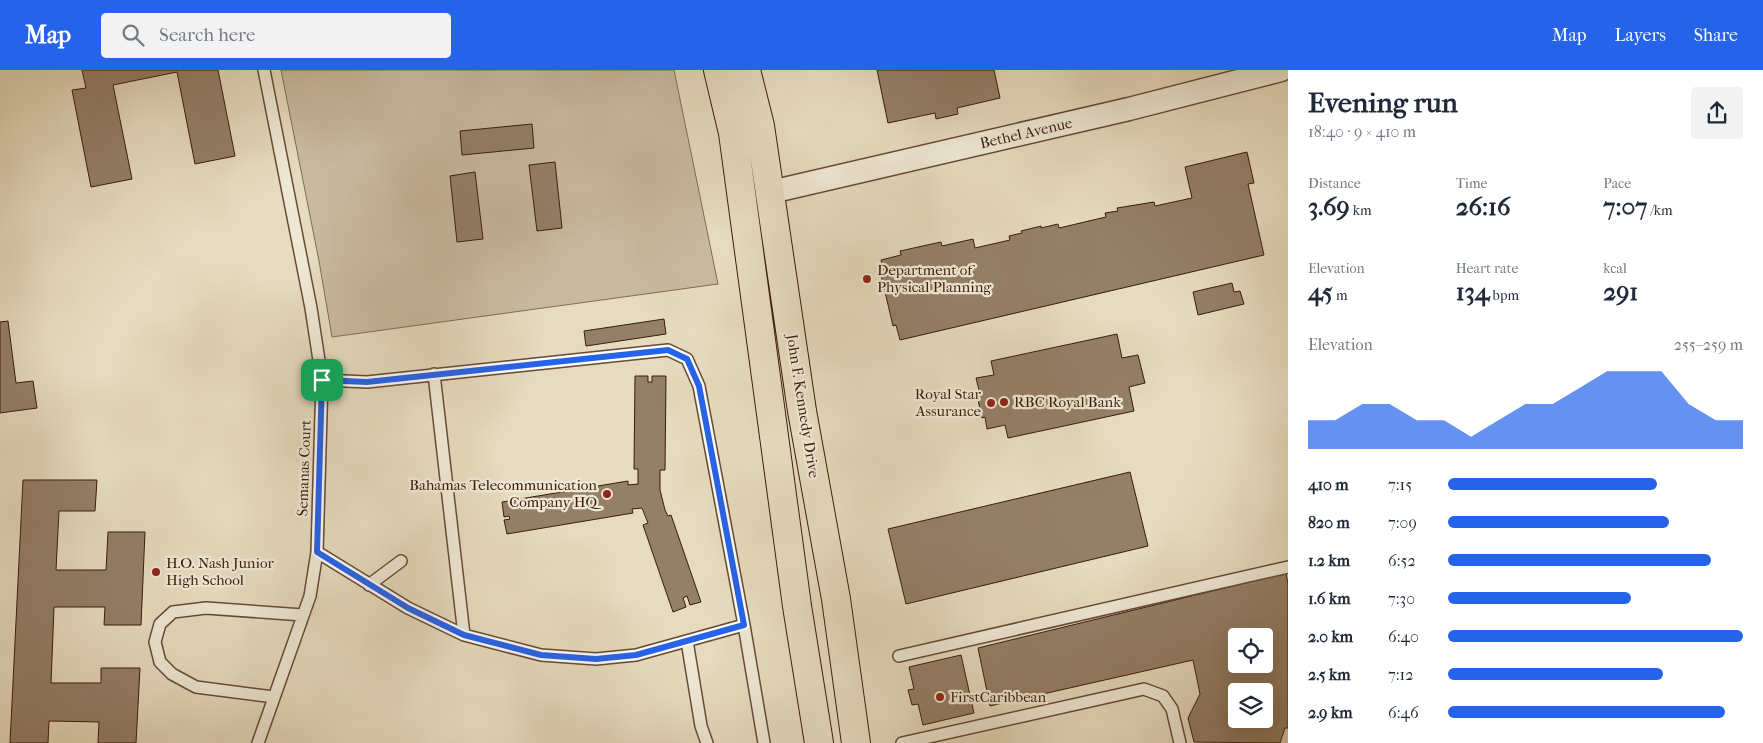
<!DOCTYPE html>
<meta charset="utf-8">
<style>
:root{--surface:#fff;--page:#f2f2f3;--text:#1f2937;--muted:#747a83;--accent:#2563eb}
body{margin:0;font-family:"IM FELL French Canon",serif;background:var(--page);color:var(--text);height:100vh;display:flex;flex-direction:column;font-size:19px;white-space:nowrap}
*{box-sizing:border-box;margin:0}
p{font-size:16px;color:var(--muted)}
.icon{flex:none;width:28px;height:28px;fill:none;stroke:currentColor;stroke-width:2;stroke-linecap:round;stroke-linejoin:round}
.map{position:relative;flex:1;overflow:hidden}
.panel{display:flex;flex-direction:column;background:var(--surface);width:475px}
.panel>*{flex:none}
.tools{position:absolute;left:1228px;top:558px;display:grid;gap:10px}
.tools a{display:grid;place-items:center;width:45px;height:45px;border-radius:5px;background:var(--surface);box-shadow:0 5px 20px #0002;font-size:25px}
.pin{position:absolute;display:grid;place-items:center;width:42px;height:42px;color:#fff;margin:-21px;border-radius:10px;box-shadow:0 2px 8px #0006}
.round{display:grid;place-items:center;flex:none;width:52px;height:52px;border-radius:5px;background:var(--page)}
.headline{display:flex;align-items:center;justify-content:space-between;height:85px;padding:0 20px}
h1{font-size:28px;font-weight:800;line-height:38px}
.figures{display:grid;grid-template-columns:repeat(3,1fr);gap:8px;height:85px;padding:5px 20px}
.figures div{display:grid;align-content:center}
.figures b{font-size:25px;font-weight:800}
.figures small{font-size:14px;font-weight:400}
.figures p{font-size:14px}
.chart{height:140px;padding:10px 20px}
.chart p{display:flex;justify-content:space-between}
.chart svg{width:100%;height:90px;margin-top:5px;fill:var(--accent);opacity:.7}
ul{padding:0 20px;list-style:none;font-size:16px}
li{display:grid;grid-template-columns:80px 60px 1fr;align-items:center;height:38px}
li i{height:12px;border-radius:6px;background:var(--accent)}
header{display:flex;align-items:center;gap:30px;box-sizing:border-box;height:70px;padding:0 25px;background:var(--accent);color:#fff}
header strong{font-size:24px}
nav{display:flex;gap:28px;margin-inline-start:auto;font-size:18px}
.search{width:350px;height:45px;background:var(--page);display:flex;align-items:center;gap:12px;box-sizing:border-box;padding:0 18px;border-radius:5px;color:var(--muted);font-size:19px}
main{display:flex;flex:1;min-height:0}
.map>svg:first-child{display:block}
.green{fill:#c9ba9f;stroke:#826a54}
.building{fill:#947f68;stroke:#3b1b0a;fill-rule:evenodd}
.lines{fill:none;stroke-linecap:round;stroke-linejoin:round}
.service-casing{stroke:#664b37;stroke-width:14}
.minor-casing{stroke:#664b37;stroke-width:25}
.trunk-casing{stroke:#3b1b0a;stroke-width:30}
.service{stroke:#efe8d5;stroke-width:11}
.minor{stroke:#efe8d5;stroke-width:22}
.trunk{stroke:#e6dbbe;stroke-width:28}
.route-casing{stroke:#fff;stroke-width:10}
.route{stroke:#2563eb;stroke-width:6}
.poi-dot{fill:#8f2418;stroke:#efe8d5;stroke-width:2}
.labels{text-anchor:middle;stroke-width:4.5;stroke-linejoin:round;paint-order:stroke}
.street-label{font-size:15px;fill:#3b1b0a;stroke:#efe8d5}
.poi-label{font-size:15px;fill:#3b1b0a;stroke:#efe8d5;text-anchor:start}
</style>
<header>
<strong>Map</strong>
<div class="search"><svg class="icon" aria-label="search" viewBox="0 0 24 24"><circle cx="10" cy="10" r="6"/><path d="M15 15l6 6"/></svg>Search here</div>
<nav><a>Map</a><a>Layers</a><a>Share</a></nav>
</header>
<main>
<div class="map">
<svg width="1288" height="673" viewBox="0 0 1288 673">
<rect width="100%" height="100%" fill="#e6dbbe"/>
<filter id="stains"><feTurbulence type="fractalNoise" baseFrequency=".004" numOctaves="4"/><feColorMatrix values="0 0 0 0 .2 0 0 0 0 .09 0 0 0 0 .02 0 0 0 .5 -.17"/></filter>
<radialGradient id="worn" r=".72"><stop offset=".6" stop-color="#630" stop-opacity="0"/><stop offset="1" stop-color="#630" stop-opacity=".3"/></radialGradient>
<!-- green -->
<path class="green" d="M281,0H674L718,214L332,267L319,191Z"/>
<!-- building -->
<path class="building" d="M82,0H218L235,86L195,94L177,2L113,15L132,109L91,117L72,20L86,18Z
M877,0H994L1000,28L957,38L958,44L936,49L935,43L888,53Z
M532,54L534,78L462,85L460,61Z
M1247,82L1254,113L1248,114L1264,185L900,270L896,255L893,256L881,205L885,204L881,190L901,185L900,181L941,172L942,176L973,169L975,178L1010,170L1009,166L1022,163L1021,161L1041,156V158L1058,154L1059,158L1106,147L1105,143L1118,141L1117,138L1154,132L1155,136L1192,128L1185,97Z
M555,92L562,158L537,161L529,95Z
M475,102L483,169L457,172L450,106Z
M1232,213L1234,222L1240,221L1244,234L1198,245L1193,222Z
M664,249L666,264L586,276L584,261Z
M8,251L16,313L33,311L37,338L0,343V252Z
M1117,264L1122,288L1138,285L1145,313L1129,317L1134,341L1008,368L1005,355L987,359L985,347L982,348L976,321L979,320L976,308L994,305L991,291Z
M635,306H648V312H652V306H666L665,400H660V420L665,440L668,446L671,445L701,532L690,535L687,526L683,528L686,537L673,542L643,455L648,453L642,438L632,439L633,443L507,464L504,450L510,449L509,446L504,447L502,432L628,411V415L638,414V399H634Z
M1130,402L1148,476L906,534L888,459Z
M23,410H97L95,441H59L56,500H106L108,462H145L141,555H104L105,537H54L51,613H101V598H140L136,673H98L99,652L49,651L48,673H10Z
M1286,503L1288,514V658H1285L1280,673L1194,672L1188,648L1200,624L1193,590L990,636L978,578ZM1236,566H1264V594H1236ZM1236,621H1264V649H1236Z
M961,585L974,643L923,655L918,634L912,635L908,620L914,619L909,597Z"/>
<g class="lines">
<!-- service casing -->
<g class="service-casing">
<path id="service" d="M434,304L464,565
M322,310L367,312L668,280L687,289L699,316L744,555L764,673
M317,482L408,538L464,565L541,585L596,589L636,585L744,555
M369,515L401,491
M687,571L701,656L707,673
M899,586L1288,497
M274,627L196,617L172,604L160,592L155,572L160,554L173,542L206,538L303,545
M258,673L310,526L317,482L322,310L311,238L264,0
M902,673L1144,619L1163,626L1172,639L1180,673"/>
</g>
<!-- minor casing -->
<g class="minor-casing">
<path id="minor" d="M771,122L1129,39L1281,0"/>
</g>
<!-- trunk casing -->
<g class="trunk-casing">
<path id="trunk" d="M718,0L733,63L797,536L819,673
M746,0L760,56L802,341L836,529L856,673"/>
</g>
<!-- service -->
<use href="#service" class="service"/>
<!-- minor -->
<use href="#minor" class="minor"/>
<!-- trunk -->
<use href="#trunk" class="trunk"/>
</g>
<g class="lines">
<!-- route casing -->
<g class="route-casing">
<path id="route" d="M668,280L687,289L699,316L744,555L636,585L596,589L541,585L464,565L408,538L317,482L322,310L367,312Z"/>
</g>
<!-- route -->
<use href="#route" class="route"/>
</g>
<!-- markers -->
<g class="poi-dot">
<circle cx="867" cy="209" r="5"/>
<circle cx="1004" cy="332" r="5"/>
<circle cx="991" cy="333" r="5"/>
<circle cx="607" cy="424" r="5"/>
<circle cx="156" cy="502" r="5"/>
<circle cx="940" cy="627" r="5"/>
</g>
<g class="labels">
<!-- street labels -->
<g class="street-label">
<text transform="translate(1026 63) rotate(-13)" y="5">Bethel Avenue</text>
<text transform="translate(803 336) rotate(81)" y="5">John F. Kennedy Drive</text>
<text transform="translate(304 398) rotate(-88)" y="5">Semanas Court</text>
</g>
<!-- poi labels -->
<g class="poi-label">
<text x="877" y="205">Department of<tspan x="877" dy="17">Physical Planning</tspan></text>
<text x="981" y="329" text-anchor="end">Royal Star<tspan x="981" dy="17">Assurance</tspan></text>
<text x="1014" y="337">RBC Royal Bank</text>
<text x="597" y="420" text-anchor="end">Bahamas Telecommunication<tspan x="597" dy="17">Company HQ</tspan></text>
<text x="166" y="498">H.O. Nash Junior<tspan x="166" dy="17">High School</tspan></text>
<text x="950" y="632">FirstCaribbean</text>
</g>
</g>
<rect width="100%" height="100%" filter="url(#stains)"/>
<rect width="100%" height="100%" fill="url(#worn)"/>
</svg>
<div class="tools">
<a><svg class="icon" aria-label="locate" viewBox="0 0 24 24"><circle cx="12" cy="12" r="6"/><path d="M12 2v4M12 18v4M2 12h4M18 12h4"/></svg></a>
<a><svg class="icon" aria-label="layers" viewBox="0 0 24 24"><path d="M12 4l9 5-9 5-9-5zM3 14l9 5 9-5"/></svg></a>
</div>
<div class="pin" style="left:322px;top:310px;background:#1e9e55"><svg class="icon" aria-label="arrive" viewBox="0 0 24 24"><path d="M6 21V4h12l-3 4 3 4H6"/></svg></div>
</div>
<section class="panel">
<div class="headline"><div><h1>Evening run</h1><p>18:40 · 9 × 410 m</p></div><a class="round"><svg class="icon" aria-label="share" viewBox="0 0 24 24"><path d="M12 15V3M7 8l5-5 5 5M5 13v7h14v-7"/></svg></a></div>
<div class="figures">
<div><p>Distance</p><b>3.69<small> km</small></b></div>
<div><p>Time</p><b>26:16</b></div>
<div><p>Pace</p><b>7:07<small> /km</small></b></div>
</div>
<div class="figures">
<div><p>Elevation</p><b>45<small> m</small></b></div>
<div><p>Heart rate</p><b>134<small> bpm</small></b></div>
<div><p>kcal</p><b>291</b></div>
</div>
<div class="chart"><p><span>Elevation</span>255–259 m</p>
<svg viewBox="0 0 160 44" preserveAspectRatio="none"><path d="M0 44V30L10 30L20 22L30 22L40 30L50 30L60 38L70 30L80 22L90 22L100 14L110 6L120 6L130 6L140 22L150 30L160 30V44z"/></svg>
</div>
<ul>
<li><b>410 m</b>7:15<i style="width:71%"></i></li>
<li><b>820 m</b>7:09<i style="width:75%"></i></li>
<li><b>1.2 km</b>6:52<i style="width:89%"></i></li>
<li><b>1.6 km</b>7:30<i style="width:62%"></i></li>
<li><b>2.0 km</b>6:40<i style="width:100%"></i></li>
<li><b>2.5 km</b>7:12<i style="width:73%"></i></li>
<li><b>2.9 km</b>6:46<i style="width:94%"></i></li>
</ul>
</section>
</main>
